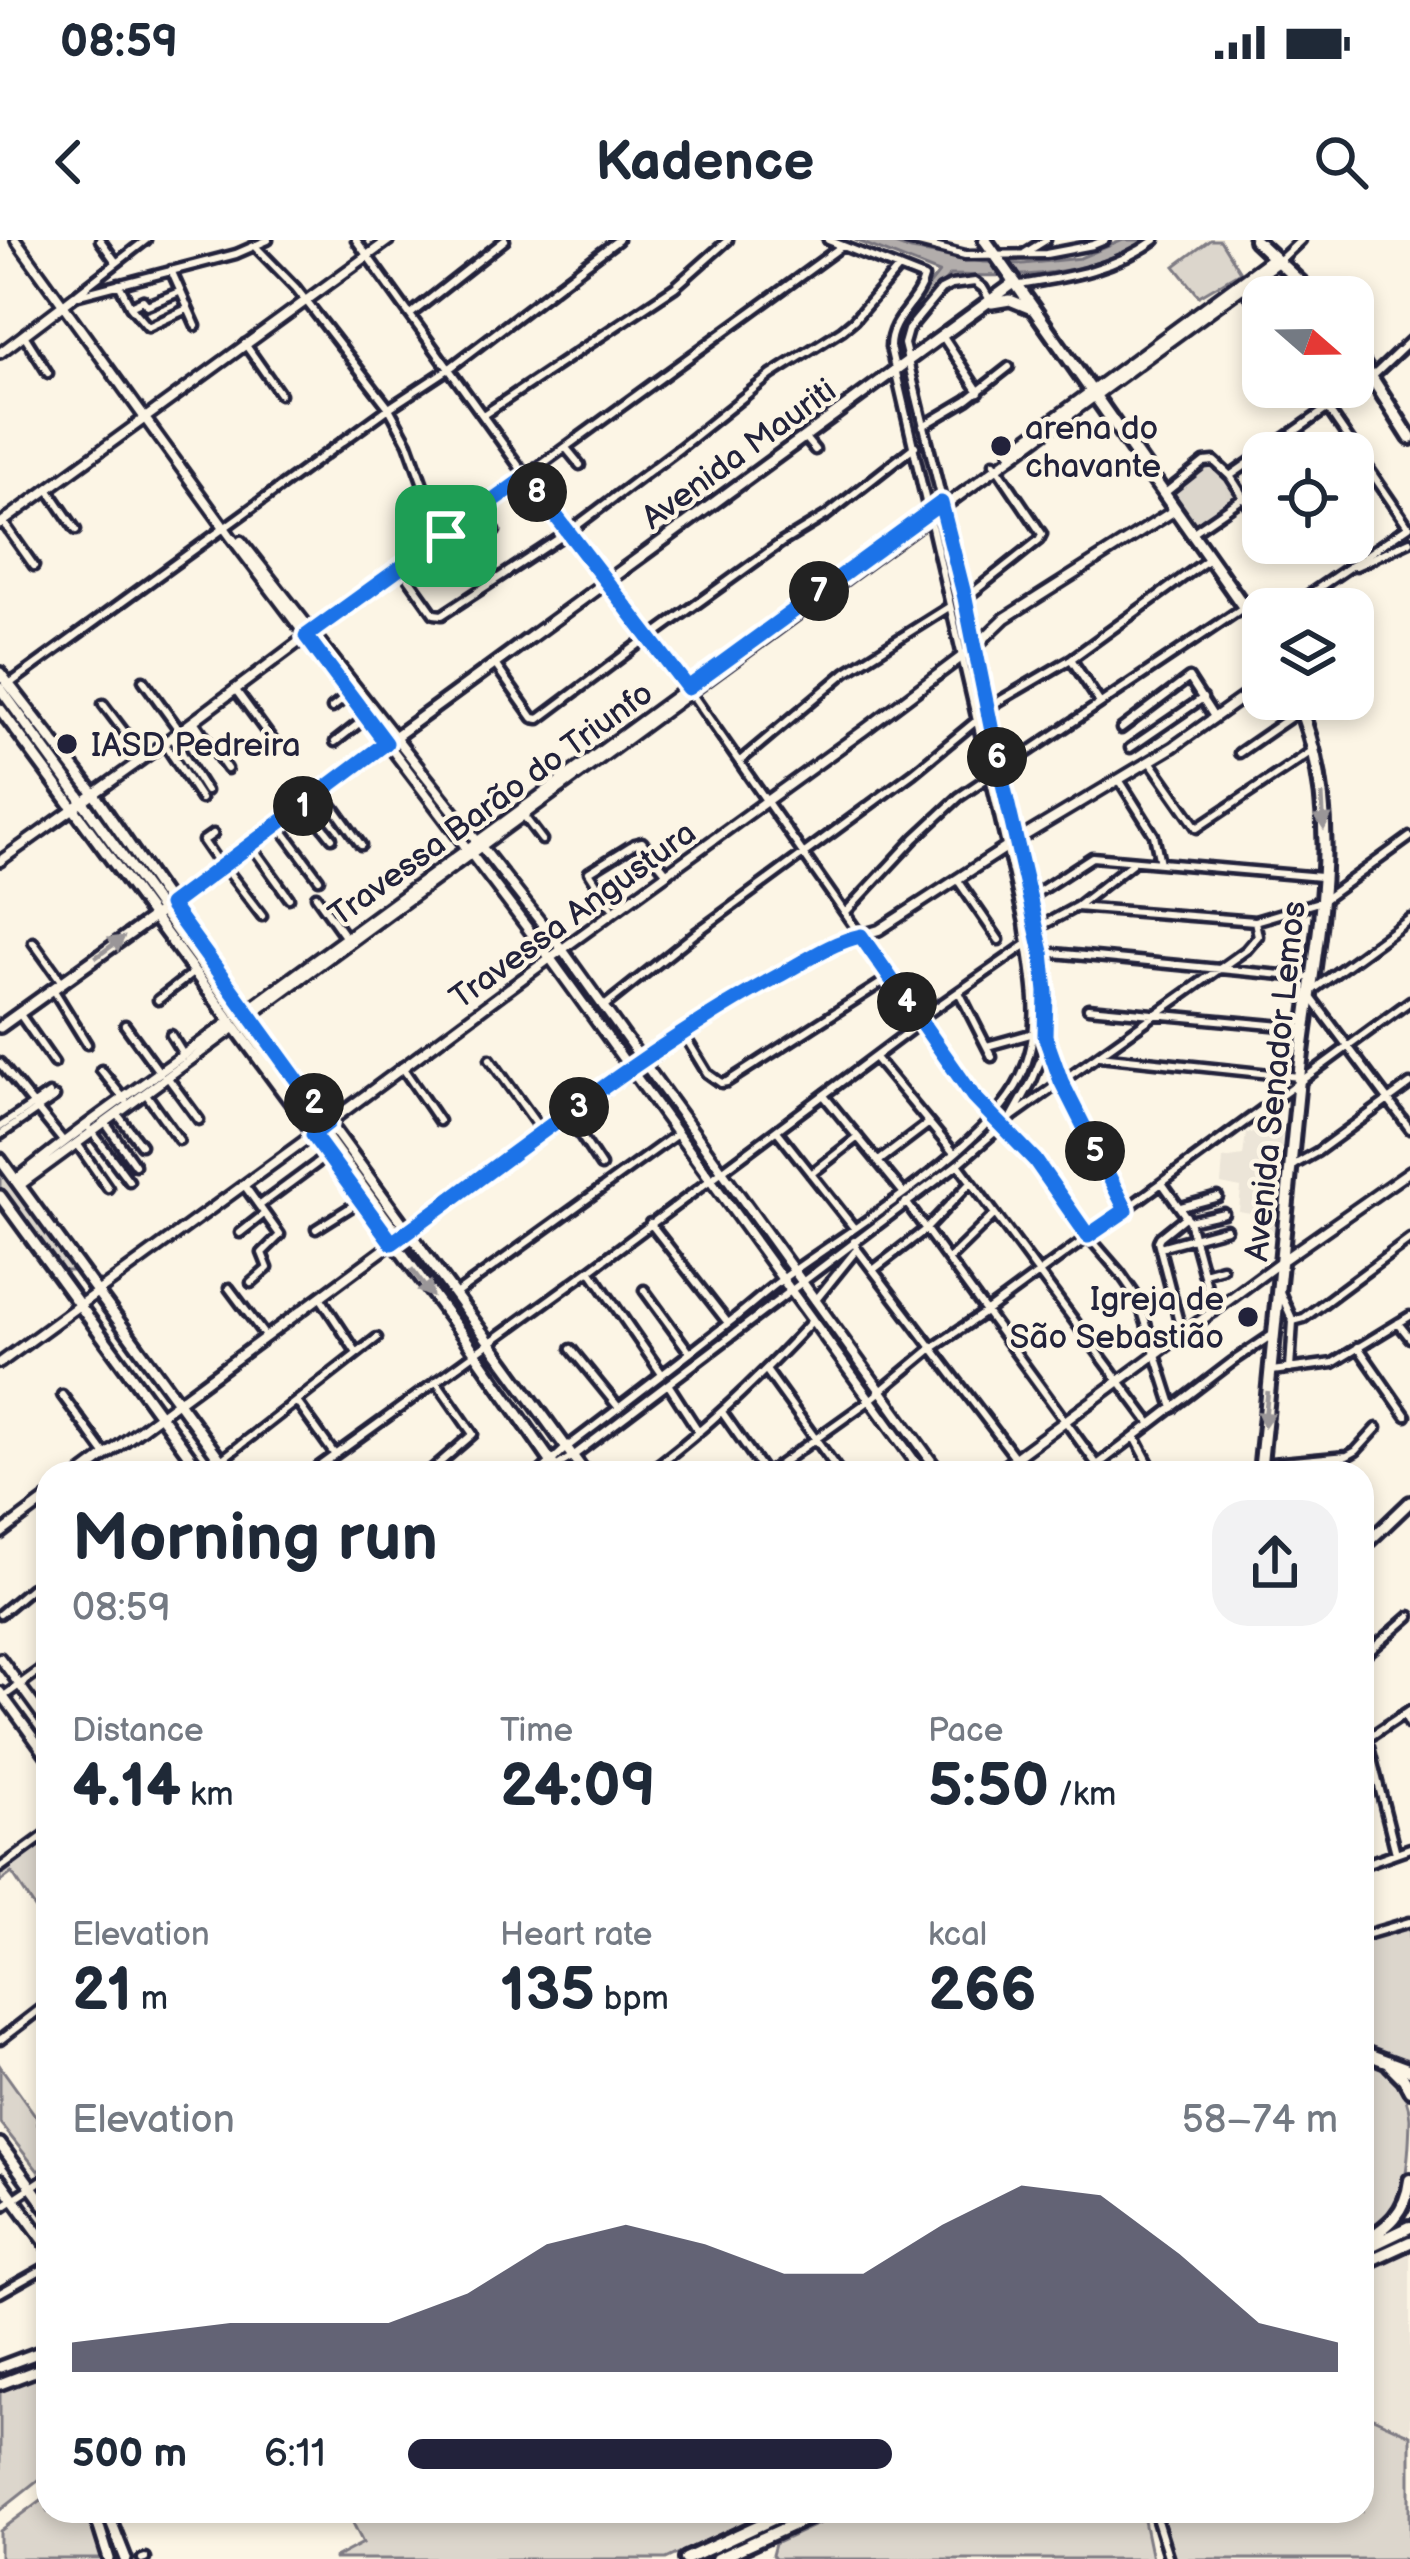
<!DOCTYPE html>
<meta charset="utf-8">
<style>
:root{--surface:#fff;--page:#f2f2f3;--text:#1f2937;--muted:#747a83;--accent:#22223b}
body{margin:0;font-family:"Balsamiq Sans",sans-serif;background:var(--page);color:var(--text);height:100vh;display:flex;flex-direction:column;font-size:45px;white-space:nowrap}
*{box-sizing:border-box;margin:0}
p{font-size:39px;color:var(--muted)}
.icon{flex:none;width:66px;height:66px;fill:none;stroke:currentColor;stroke-width:2;stroke-linecap:round;stroke-linejoin:round}
.map{position:relative;flex:1;overflow:hidden}
.sheet{position:absolute;left:36px;top:1221px;width:1338px;height:1062px;display:flex;flex-direction:column;background:var(--surface);border-radius:36px;box-shadow:0 6px 18px #0003}
.sheet>*{flex:none}
.needle{width:78px;rotate:110deg}
.fabs{position:absolute;left:1242px;top:36px;display:grid;gap:24px}
.fabs a{display:grid;place-items:center;width:132px;height:132px;border-radius:24px;background:var(--surface);box-shadow:0 6px 18px #0003;font-size:60px}
.pin{position:absolute;display:grid;place-items:center;width:102px;height:102px;color:#fff;margin:-51px;border-radius:24px;box-shadow:0 6px 18px #0006}
.km{position:absolute;width:60px;height:60px;margin:-30px;border-radius:50%;background:#222;color:#fff;font-size:33px;line-height:60px;text-align:center}
.round{display:grid;place-items:center;flex:none;width:126px;height:126px;border-radius:36px;background:var(--page)}
.overview{display:flex;align-items:center;justify-content:space-between;height:204px;padding:0 36px}
h1{font-size:66px;font-weight:700;line-height:90px}
.figures{display:grid;grid-template-columns:repeat(3,1fr);gap:18px;height:204px;padding:12px 36px}
.figures div{display:grid;align-content:center}
.figures b{font-size:60px;font-weight:700}
.figures small{font-size:33px;font-weight:400}
.figures p{font-size:33px}
.chart{height:336px;padding:24px 36px}
.chart p{display:flex;justify-content:space-between}
.chart svg{width:100%;height:216px;margin-top:12px;fill:var(--accent);opacity:.7}
ul{padding:0 36px;list-style:none;font-size:39px}
li{display:grid;grid-template-columns:192px 144px 1fr;align-items:center;height:90px}
li i{height:30px;border-radius:15px;background:var(--accent)}
.status{display:flex;justify-content:space-between;align-items:center;height:84px;padding:0 60px;background:var(--surface);direction:ltr}
.status svg{height:33px;fill:currentColor}
header{display:flex;justify-content:space-between;align-items:center;height:156px;padding:0 36px;background:var(--surface);font-size:54px;font-weight:700}
.map>svg:first-child{display:block}
.built{fill:#ece5d8}
.green{fill:#dcd6cc;stroke:#7f7c84;stroke-width:3}
.water{fill:#b2adab;stroke:#78757e;stroke-width:3}
.lines{fill:none;stroke-linecap:round;stroke-linejoin:round}
.minor-casing{stroke:#22223b;stroke-width:15}
.tertiary-casing{stroke:#22223b;stroke-width:16}
.secondary-casing{stroke:#22223b;stroke-width:18}
.primary-casing{stroke:#22223b;stroke-width:20}
.minor{stroke:#fcf5e5;stroke-width:6}
.tertiary{stroke:#fcf5e5;stroke-width:8}
.secondary{stroke:#fcf5e5;stroke-width:9}
.primary{stroke:#fcf5e5;stroke-width:10}
.oneway{fill:#9a9698}
.route-casing{stroke:#fff;stroke-width:24}
.route{stroke:#1a73e8;stroke-width:15}
.poi-dot{fill:#22223b;stroke:#fcf5e5;stroke-width:4.5}
.labels{text-anchor:middle;stroke-width:9;stroke-linejoin:round;paint-order:stroke}
.poi-label{font-size:33px;fill:#22223b;stroke:#fcf5e5;text-anchor:start}
.street-label{font-size:33px;fill:#22223b;stroke:#fcf5e5}
</style>
<div class="status"><b>08:59</b><svg viewBox="0 0 49 12"><path d="M0 12V9h3v3zM5 12V6h3v6zM10 12V3h3v9zM15 12V0h3v12zM26 1h20v11H26zM47 4h2v5h-2z"/></svg></div>
<header><svg class="icon" aria-label="back" viewBox="0 0 24 24"><path d="M15 5l-7 7 7 7"/></svg>Kadence<svg class="icon" aria-label="search" viewBox="0 0 24 24"><circle cx="10" cy="10" r="6"/><path d="M15 15l6 6"/></svg></header>
<div class="map">
<svg width="1410" height="2319" viewBox="0 0 1410 2319">
<rect width="100%" height="100%" fill="#fcf5e5"/>
<filter id="ink" filterUnits="userSpaceOnUse"><feTurbulence type="fractalNoise" baseFrequency=".00833" numOctaves="2"/><feDisplacementMap in="SourceGraphic" scale="24" xChannelSelector="R" yChannelSelector="G"/><feConvolveMatrix kernelMatrix="1 2 1 2 8 2 1 2 1" color-interpolation-filters="sRGB"/></filter>
<g filter="url(#ink)">
<!-- built -->
<path class="built" d="M1246,893L1282,894L1275,994L1258,990L1261,975L1239,971L1241,948L1221,944L1223,919L1243,916Z
M1410,2009V2195L1362,2173V2030Z"/>
<!-- green -->
<path class="green" d="M1210,0H1220L1240,32L1199,56L1175,26Z
M1208,221L1222,228L1242,259L1190,294L1165,253Z
M0,923L73,1024L72,1031H62L0,950Z
M48,1598V1688L12,1633L0,1642V1630Z
M1410,1682V1819L1382,1820L1362,1812V1696Z
M1362,1818C1390,1830 1408,1847 1410,1879C1409,1907 1409,1954 1387,1975C1380,1982 1370,1987 1362,1992Z
M0,1826L43,1886L48,1888V1923L38,1931L0,1883Z
M48,2129V2232L0,2270V2146Z
M1362,2173L1410,2195V2319H1169L1157,2271H1362Z
M48,2255V2271H85L105,2319H0V2291Z
M347,2271H770L666,2319H333L363,2303Z
M846,2271H1142L1152,2319H775L772,2315L775,2304Z"/>
<!-- water -->
<path class="water" d="M855,0H884L911,10L983,22L1023,24L1080,18L1123,0H1146C1087,38 1018,37 950,35L910,82L901,100L1041,732C1048,807 1039,844 985,898L576,1211L574,1207L984,890C1044,835 1043,782 1029,708L901,127L895,115L894,90L939,33Z"/>
<g class="lines">
<!-- minor casing -->
<g class="minor-casing">
<path id="minor" d="M100,0L116,22
M356,0L567,293L691,453L965,845L1035,920L1088,996L1120,1033L1134,1053L1143,1074L1173,1168
M907,0L965,15L1046,14L1093,5L1105,0
M256,7L296,48L389,168L408,203L433,272L446,295
M1025,13L1046,0
M1279,21L1301,0
M171,30L196,86
M119,44L130,66L148,87L187,69
M1020,45C1069,37 1114,30 1155,0
M1243,47L1263,75
M78,53L146,0
M75,56L236,14L268,0
M130,66L143,60L147,65L179,52
M411,74L505,0
M24,95L48,133
M943,97L979,152
M245,104L280,154
M1313,147L1408,286
M483,175L675,47L728,0
M923,186L967,160L1009,127
M805,198L815,210
M1279,203L1285,213
M566,208L580,225
M1264,213L1372,137L1410,101
M1230,236L1263,213
M48,249L76,290
M1165,253L1204,222L1214,221L1230,236L1263,287
M483,269L495,291
M3,282L34,326
M1192,293L1243,258
M400,326L434,374L442,375L567,293L680,208L771,135L842,90L854,80L899,28
M1356,326L1410,301
M966,358L1039,300L1042,294L994,223
M1288,369L1409,286
M313,391L842,6
M648,399L781,303L827,275L915,206
M1071,419L1100,463
M494,423L533,478L539,479L647,398
M143,440L180,491
M8,445L389,168L450,128L618,0
M235,449L276,505
M103,464L144,518
M989,467L1071,419L1210,318
M332,468L350,454
M194,481L227,529
M1121,489L1189,438L1214,477
M172,497L206,551
M335,502L367,477
M164,503L201,559
M1130,508L1203,458
M1239,513L1298,472
M740,521L846,432L949,367
M1150,521L1197,588L1315,509
M1000,531L1244,367
M1120,541L1154,595L1160,623
M322,551L361,605
M305,564L332,598
M523,575L542,600
M278,584L319,639
M213,594L203,601L221,627
M251,605L289,658
M223,625L262,676
M957,639L999,700
M316,656L346,698
M1029,658L1092,617L1321,637
M611,666L589,632L634,604L642,602L667,633
M1076,667L1131,624
M845,673L915,598L959,557L990,536
M1036,689L1076,667L1255,681L1322,661L1410,597
M33,702L62,742
M1043,712L1313,738
M53,749L87,804
M1314,749L1410,679
M959,752L992,817
M158,760L194,732
M1313,760L1410,889
M603,767L696,693L913,533L976,481
M1088,768L1305,788
M19,773L54,823
M125,785L160,833
M171,795L184,816
M684,795L707,833L721,843L727,842L889,738
M1047,799L1061,841L1126,970
M987,806L1034,793
M1099,816L1299,837
M490,819L543,893
M876,819L954,913
M0,823L63,901
M402,827L439,881
M101,830L125,860
M168,838L199,880
M146,854L179,900
M825,857L902,951
M118,875L141,905
M568,876L601,926
M1013,876L1246,710L1258,696L1255,681
M106,884L135,925
M0,887L49,854
M90,889L129,941
M778,892L854,988
M0,895L55,857
M78,905L108,948
M879,921L929,883
M958,924L1151,1184
M1292,926L1317,912L1410,844
M811,934L858,897
M1162,943L1189,981L1214,1072
M244,945L280,995L262,1013L268,1028L251,1043
M906,962L1103,1233
M259,966L328,915
M1181,967L1218,957
M1189,981L1224,973
M650,983L728,1083
M316,989L362,960
M240,993L264,974
M854,1001L857,1009L1027,1233
M1160,1007L1226,989
M949,1019L995,974
M590,1030L662,1134
M873,1030L926,989L971,942
M1204,1033L1222,1028
M229,1048L265,1096
M644,1050L690,1113
M1280,1052L1293,1081L1290,1129
M454,1055L677,894
M320,1057L357,1113
M815,1061L857,1009
M1293,1081L1304,1078L1410,999
M1398,1083L1410,1098
M1182,1094L1158,1001L1160,997L1186,976
M1358,1107L1406,1176
M571,1109L619,1168
M766,1130L840,1233
M1272,1131L1333,1123L1410,1076
M668,1144L699,1192
M62,1155L106,1215
M297,1162L335,1215
M722,1172L765,1233
M1135,1197L1154,1233
M221,1220L377,1098
M1261,1224L1347,1216L1356,1211L1377,1188
M310,1233L590,1030L917,785L927,774L1027,704
M428,1233L473,1194L436,1141
M539,1233L566,1208C620,1167 674,1126 727,1084C749,1067 769,1048 792,1032C856,986 988,906 1021,837C1045,785 1031,736 1024,683L890,107C890,78 918,64 924,38L828,0
M546,1233L573,1216L958,924L1012,877L1032,841L1041,819L1045,796L1046,752L1043,712L1000,531L989,467L966,358L904,104L908,90L941,50L951,45L975,42L983,48L990,60
M647,1233C708,1188 760,1137 811,1082
M768,1233L870,1160L931,1109L987,1071L1410,761
M1087,1233L1232,1122L1272,1095
M0,1374L31,1348
M1362,1418L1410,1376
M0,1459L48,1424
M1404,1474L1410,1485
M1367,1499L1396,1613
M1362,1502L1410,1470
M1362,1625L1410,1608
M0,1628L48,1593
M1362,1696L1410,1682
M0,1800L48,1763
M43,1884L48,1870
M0,1968L48,1936
M0,2053L48,2026
M1154,2271L1169,2319
M142,2319L145,2318"/>
</g>
<!-- tertiary casing -->
<g class="tertiary-casing">
<path id="tertiary" d="M16,0L231,297L550,718L923,1233
M0,113L75,56
M1010,211L1273,17
M0,284L389,0
M241,301L562,709L940,1233
M0,621L144,518L308,395
M247,770L785,376
M251,775L1279,21
M327,884L550,718L863,491L976,406L1005,378L1175,270
M16,940C84,884 158,834 229,782
M20,945L234,788
M406,993L642,822L752,751L848,699L879,690L1016,601L1173,507L1263,443
M0,1123L315,893
M82,1233L394,1002
M995,1233L1280,1022L1410,931
M0,1294L48,1258
M0,1418L48,1484
M0,1452L48,1518"/>
</g>
<!-- secondary casing -->
<g class="secondary-casing">
<path id="secondary" d="M992,63L1010,60L1032,69
M0,433L94,554L178,676L585,1233
M0,448L400,998
M0,469L467,1101L559,1233
M0,787L170,665L396,496L1014,43
M0,919L230,1233
M0,956L202,1233
M1362,1308L1410,1262
M0,1904L48,1970
M0,1940L48,2006
M0,2127L48,2109
M0,2144L48,2126
M94,2271L109,2319
M107,2271L126,2319"/>
</g>
<!-- primary casing -->
<g class="primary-casing">
<path id="primary" d="M985,0L1263,394
M1255,0L1316,57
M1353,108L1410,198
M1260,1233C1274,1102 1285,971 1299,839C1312,709 1351,585 1296,459
M1362,1812L1410,1830
M1390,1825L1404,1839L1410,1850
M1362,2003C1389,1986 1406,1973 1410,1940
M1364,2009L1410,1987
M1362,2024L1410,2002
M686,2319L790,2271
M717,2319L823,2271"/>
</g>
<!-- minor -->
<use href="#minor" class="minor"/>
<!-- tertiary -->
<use href="#tertiary" class="tertiary"/>
<!-- secondary -->
<use href="#secondary" class="secondary"/>
<!-- primary -->
<use href="#primary" class="primary"/>
</g>
<!-- one-way arrows -->
<defs><path id="oneway-solid" d="M-6-.8H1V-3.2L6.5 0L1 3.2V.8H-6Z" transform="scale(3)"/></defs>
<g class="oneway">
<use href="#oneway-solid" transform="translate(1323 572) rotate(87)"/>
<use href="#oneway-solid" transform="translate(110 707) rotate(-36)"/>
<use href="#oneway-solid" transform="translate(422 1043) rotate(53)"/>
<use href="#oneway-solid" transform="translate(1266 1169) rotate(96)"/>
</g>
</g>
<g class="lines" filter="url(#ink)">
<!-- route casing -->
<g class="route-casing">
<path id="route" d="M526,237L688,448L941,263L965,358L1000,531L1042,712L1046,752L1045,796L1061,841L1126,970L1088,996L1035,920L973,856L861,696C832,702 804,722 778,736C644,809 516,913 392,1003L313,895L328,883L170,665L386,503L306,396Z"/>
</g>
<!-- route -->
<use href="#route" class="route"/>
</g>
<!-- markers -->
<g class="poi-dot">
<circle cx="1001" cy="206" r="12"/>
<circle cx="67" cy="504" r="12"/>
<circle cx="1248" cy="1077" r="12"/>
</g>
<g class="labels">
<!-- poi labels -->
<g class="poi-label">
<text x="1025" y="199">arena do<tspan x="1025" dy="38">chavante</tspan></text>
<text x="91" y="516">IASD Pedreira</text>
<text x="1224" y="1070" text-anchor="end">Igreja de<tspan x="1224" dy="38">São Sebastião</tspan></text>
</g>
<!-- street labels -->
<g class="street-label">
<text transform="translate(738 213) rotate(-36)" y="12">Avenida Mauriti</text>
<text transform="translate(490 563) rotate(-36)" y="12">Travessa Barão do Triunfo</text>
<text transform="translate(572 674) rotate(-36)" y="12">Travessa Angustura</text>
<text transform="translate(1274 841) rotate(-84)" y="12">Avenida Senador Lemos</text>
</g>
</g>
</svg>
<div class="fabs">
<a><svg class="needle" viewBox="-14 -14 28 28"><path d="M0-13l5 13h-10z" fill="#e53935"/><path d="M0 13l5-13h-10z" fill="#747a83"/></svg></a>
<a><svg class="icon" aria-label="locate" viewBox="0 0 24 24"><circle cx="12" cy="12" r="6"/><path d="M12 2v4M12 18v4M2 12h4M18 12h4"/></svg></a>
<a><svg class="icon" aria-label="layers" viewBox="0 0 24 24"><path d="M12 4l9 5-9 5-9-5zM3 14l9 5 9-5"/></svg></a>
</div>
<div class="pin" style="left:446px;top:296px;background:#1e9e55"><svg class="icon" aria-label="arrive" viewBox="0 0 24 24"><path d="M6 21V4h12l-3 4 3 4H6"/></svg></div>
<b class="km" style="left:303px;top:566px">1</b>
<b class="km" style="left:314px;top:863px">2</b>
<b class="km" style="left:579px;top:867px">3</b>
<b class="km" style="left:907px;top:762px">4</b>
<b class="km" style="left:1095px;top:911px">5</b>
<b class="km" style="left:997px;top:517px">6</b>
<b class="km" style="left:819px;top:351px">7</b>
<b class="km" style="left:537px;top:252px">8</b>
<section class="sheet">
<div class="overview"><div><h1>Morning run</h1><p>08:59</p></div><a class="round"><svg class="icon" aria-label="share" viewBox="0 0 24 24"><path d="M12 15V3M7 8l5-5 5 5M5 13v7h14v-7"/></svg></a></div>
<div class="figures">
<div><p>Distance</p><b>4.14<small> km</small></b></div>
<div><p>Time</p><b>24:09</b></div>
<div><p>Pace</p><b>5:50<small> /km</small></b></div>
</div>
<div class="figures">
<div><p>Elevation</p><b>21<small> m</small></b></div>
<div><p>Heart rate</p><b>135<small> bpm</small></b></div>
<div><p>kcal</p><b>266</b></div>
</div>
<div class="chart"><p><span>Elevation</span>58–74 m</p>
<svg viewBox="0 0 160 44" preserveAspectRatio="none"><path d="M0 44V38L10 36L20 34L30 34L40 34L50 28L60 18L70 14L80 18L90 24L100 24L110 14L120 6L130 8L140 20L150 34L160 38V44z"/></svg>
</div>
<ul>
<li><b>500 m</b>6:11<i style="width:52%"></i></li>
</ul>
</section>
</div>
